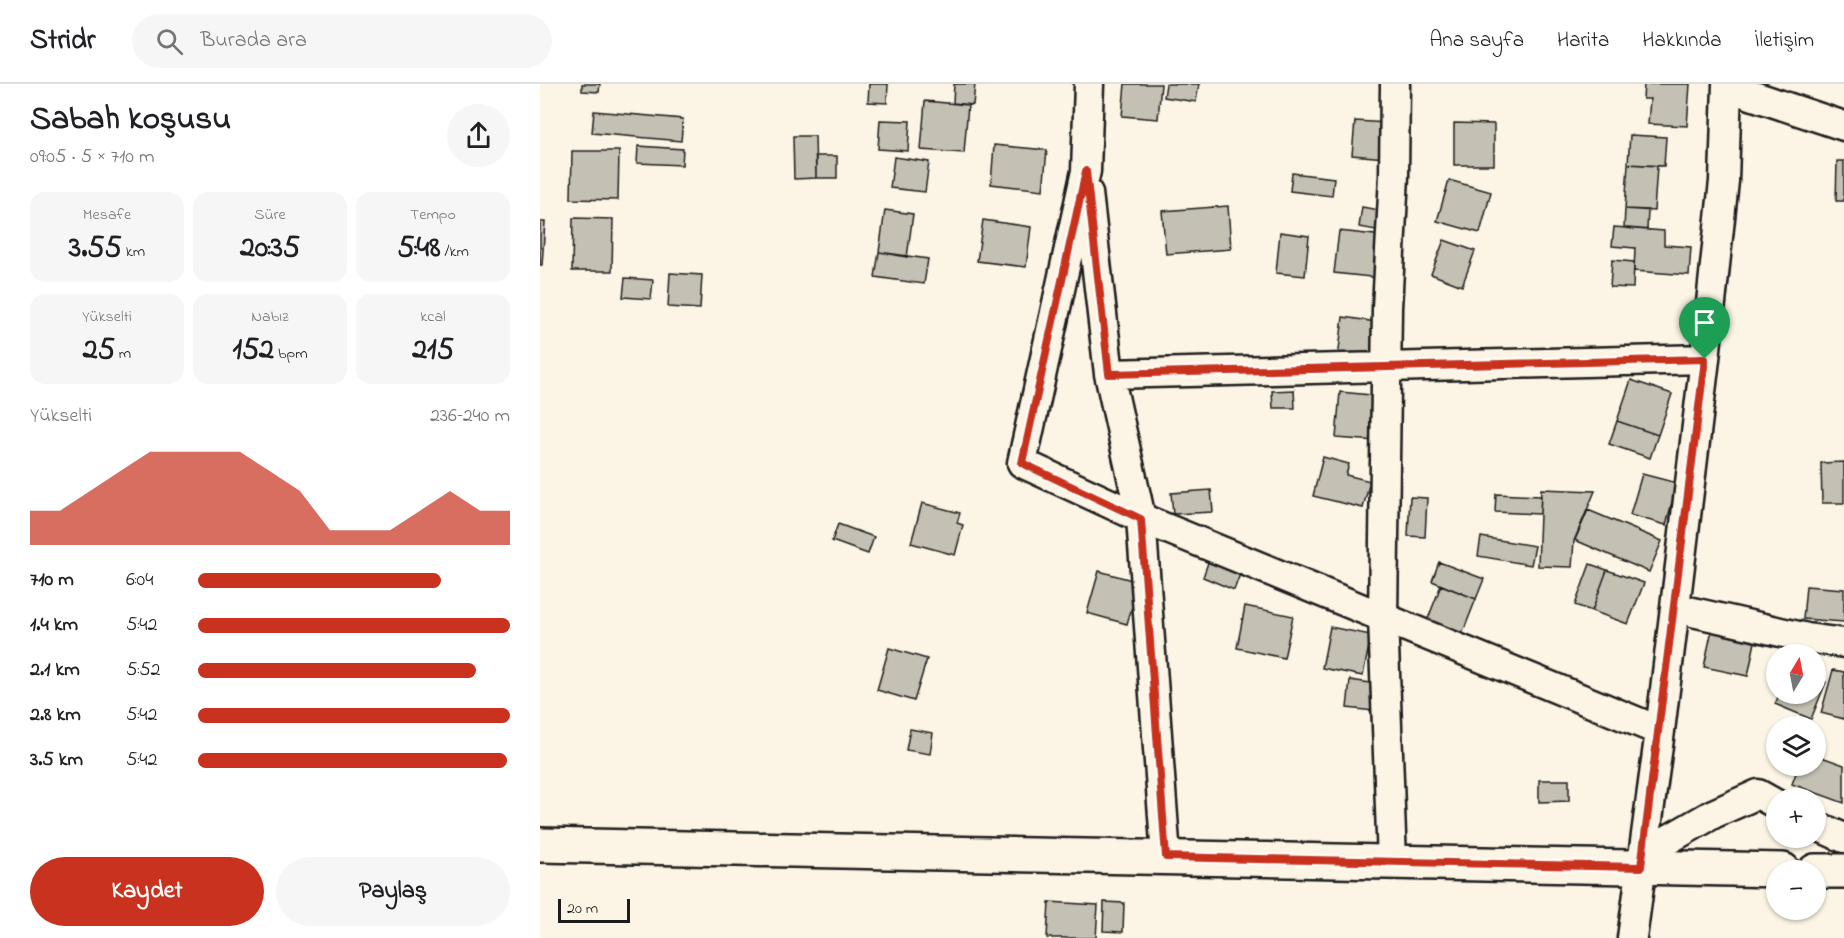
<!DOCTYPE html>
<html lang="tr">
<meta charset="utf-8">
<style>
:root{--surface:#fff;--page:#f6f6f6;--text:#202124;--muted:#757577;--line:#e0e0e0;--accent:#c8321e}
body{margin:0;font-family:"Indie Flower",sans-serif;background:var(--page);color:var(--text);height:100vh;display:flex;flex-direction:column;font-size:22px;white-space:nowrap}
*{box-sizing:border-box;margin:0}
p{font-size:20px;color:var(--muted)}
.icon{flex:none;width:33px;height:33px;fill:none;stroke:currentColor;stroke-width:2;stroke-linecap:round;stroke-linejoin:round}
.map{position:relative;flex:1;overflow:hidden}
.drawer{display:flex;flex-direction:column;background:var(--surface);width:540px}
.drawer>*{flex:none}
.needle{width:39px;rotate:10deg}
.buttons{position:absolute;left:1226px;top:560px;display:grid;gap:12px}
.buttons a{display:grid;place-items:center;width:60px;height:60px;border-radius:50%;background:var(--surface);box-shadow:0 2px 4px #0004;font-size:30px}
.scale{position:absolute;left:18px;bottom:15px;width:72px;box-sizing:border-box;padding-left:6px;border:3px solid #1c1c1c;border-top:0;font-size:16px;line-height:21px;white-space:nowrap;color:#1c1c1c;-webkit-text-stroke:4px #fcf5e5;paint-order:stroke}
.pin{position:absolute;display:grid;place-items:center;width:51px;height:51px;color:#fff;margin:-62px -26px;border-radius:50% 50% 50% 0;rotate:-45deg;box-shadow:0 0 6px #0007}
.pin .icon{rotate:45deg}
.round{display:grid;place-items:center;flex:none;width:63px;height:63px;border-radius:32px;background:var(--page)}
.headline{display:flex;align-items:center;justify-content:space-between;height:102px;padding:0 30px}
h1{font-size:33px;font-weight:700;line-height:45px}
.metrics{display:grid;grid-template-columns:repeat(3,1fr);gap:9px;height:102px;padding:6px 30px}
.metrics div{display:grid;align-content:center;border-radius:15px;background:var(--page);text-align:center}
.metrics b{font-size:30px;font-weight:700}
.metrics small{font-size:16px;font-weight:400}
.metrics p{font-size:16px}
.chart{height:168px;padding:12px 30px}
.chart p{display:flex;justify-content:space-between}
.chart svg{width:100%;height:108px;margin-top:6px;fill:var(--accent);opacity:.7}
.cta{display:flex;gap:12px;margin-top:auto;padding:12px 30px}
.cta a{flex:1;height:69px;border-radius:36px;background:var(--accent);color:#fff;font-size:24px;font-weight:700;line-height:69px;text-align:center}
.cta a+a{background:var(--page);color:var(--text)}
ul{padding:0 30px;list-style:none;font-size:20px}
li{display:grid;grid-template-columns:96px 72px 1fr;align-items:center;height:45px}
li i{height:15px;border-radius:8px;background:var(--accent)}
header{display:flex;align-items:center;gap:36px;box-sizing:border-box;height:84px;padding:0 30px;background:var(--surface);border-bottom:2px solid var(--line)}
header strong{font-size:28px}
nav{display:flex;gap:33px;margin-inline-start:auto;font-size:21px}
.search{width:420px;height:54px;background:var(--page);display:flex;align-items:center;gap:15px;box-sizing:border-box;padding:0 21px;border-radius:33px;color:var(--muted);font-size:22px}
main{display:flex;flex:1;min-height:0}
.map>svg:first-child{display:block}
.building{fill:#c4c0b3;stroke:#1c1c1c;stroke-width:1.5}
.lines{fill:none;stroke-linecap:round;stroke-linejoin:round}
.minor-casing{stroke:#1c1c1c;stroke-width:33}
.tertiary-casing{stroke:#1c1c1c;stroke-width:38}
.minor{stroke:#fcf5e5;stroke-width:28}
.tertiary{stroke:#fcf5e5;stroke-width:33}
.route-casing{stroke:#fff;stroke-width:12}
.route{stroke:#c8321e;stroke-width:8}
</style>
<header>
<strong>Stridr</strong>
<div class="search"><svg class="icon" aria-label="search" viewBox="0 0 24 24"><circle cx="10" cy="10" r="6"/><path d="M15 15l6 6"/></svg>Burada ara</div>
<nav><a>Ana sayfa</a><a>Harita</a><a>Hakkında</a><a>İletişim</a></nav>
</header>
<main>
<section class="drawer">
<div class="headline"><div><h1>Sabah koşusu</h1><p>09:05 · 5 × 710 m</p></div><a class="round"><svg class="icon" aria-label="share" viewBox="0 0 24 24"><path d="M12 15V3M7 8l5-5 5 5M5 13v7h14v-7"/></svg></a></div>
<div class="metrics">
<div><p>Mesafe</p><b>3.55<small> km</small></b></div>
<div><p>Süre</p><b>20:35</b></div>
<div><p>Tempo</p><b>5:48<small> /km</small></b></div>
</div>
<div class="metrics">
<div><p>Yükselti</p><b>25<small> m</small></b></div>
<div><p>Nabız</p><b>152<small> bpm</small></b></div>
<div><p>kcal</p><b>215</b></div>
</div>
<div class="chart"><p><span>Yükselti</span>236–240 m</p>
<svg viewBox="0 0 160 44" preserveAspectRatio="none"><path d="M0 44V30L10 30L20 22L30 14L40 6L50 6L60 6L70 6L80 14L90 22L100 38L110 38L120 38L130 30L140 22L150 30L160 30V44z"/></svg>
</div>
<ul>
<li><b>710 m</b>6:04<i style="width:78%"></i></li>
<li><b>1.4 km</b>5:42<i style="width:100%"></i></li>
<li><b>2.1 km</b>5:52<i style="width:89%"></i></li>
<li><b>2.8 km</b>5:42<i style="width:100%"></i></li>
<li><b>3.5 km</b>5:42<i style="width:99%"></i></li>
</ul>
<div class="cta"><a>Kaydet</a><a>Paylaş</a></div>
</section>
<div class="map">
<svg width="1304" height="854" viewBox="0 0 1304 854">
<rect width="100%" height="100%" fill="#fcf5e5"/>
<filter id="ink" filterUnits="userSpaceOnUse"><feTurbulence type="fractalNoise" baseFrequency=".0167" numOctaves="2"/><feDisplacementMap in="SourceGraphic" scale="12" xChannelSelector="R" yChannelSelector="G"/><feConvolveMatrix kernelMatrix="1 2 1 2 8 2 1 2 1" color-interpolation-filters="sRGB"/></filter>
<g filter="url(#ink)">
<!-- building -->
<path class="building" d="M42,0H60L59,8L42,7Z
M329,0H348L347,19L328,18Z
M414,0H435L433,21L413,19Z
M585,0H621L618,35L582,32Z
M626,0H659L656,18L624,13Z
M1104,0H1150L1147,42L1108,40L1110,15H1103Z
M385,17L428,21L424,69L381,66Z
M54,27L143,35L141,57L52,49Z
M340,36L370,37L368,67L338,65Z
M815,37L848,39L845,74L812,71Z
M914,39L954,40V81H914Z
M1090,51L1126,53L1124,82L1088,80Z
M253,52H275L276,94L254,95Z
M454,61L507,66L503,106L451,100Z
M98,62L143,65L142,81L97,79Z
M32,67H79L78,116L31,115Z
M276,72H297V94H276Z
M354,73L389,78L385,108L350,104Z
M1297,77H1304V117H1296Z
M1088,80L1117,82L1114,127L1085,125Z
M752,89L794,94L792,112L750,107Z
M909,96L951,108L940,149L897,137Z
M688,122L691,165L626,170L622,127Z
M822,123L845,127L842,147L819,143Z
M1085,125L1108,126L1107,146L1084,144Z
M345,126L373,130L367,173L339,168Z
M33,134L73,135L72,187H32Z
M443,136L491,143L486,183L437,177Z
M0,138H5L2,181H0Z
M1074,143L1124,147V161L1151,163L1149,191L1094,187L1095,164L1072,162Z
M799,147L844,152L840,194L794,189Z
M740,148L769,152L765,192L736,189Z
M904,156L935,167L922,202L891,190Z
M339,168L388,175L384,200L335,193Z
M1072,176L1094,178L1093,204L1070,203Z
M130,189L162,191L160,225L128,223Z
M85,194L113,196L111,215L83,213Z
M803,233L843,239L837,279L798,274Z
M1091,296L1132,310L1118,351L1077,337Z
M754,306L755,324H733L732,307Z
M800,308L841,312L837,357L796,354Z
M1077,337L1118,351L1110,374L1069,360Z
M783,373L809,380L806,391L830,397L823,424L773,412Z
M1304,378V419H1282L1281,379Z
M1102,390L1137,399L1126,441L1090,431Z
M1001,405L1055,407L1034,457L1032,483L998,482Z
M671,406L673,428L633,430L631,409Z
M956,410L1001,412L1000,430L955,428Z
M870,413L887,414L885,453L868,452Z
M382,419L420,429L417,439L423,441L415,471L371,459Z
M1048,426L1122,457L1109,488L1035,456Z
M298,440L334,453L328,470L292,457Z
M941,453L995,462L991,481L938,472Z
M670,473L702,485L694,506L663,493Z
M899,478L944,495L936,515L892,497Z
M1050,480L1067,486L1052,527L1035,521Z
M1067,486L1104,499L1088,540L1052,527Z
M559,487L599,498L587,540L547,529Z
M901,501L936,515L921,553L886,540Z
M1266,502L1304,505V538L1263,535Z
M705,522L753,532L744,574L697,564Z
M790,543L831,551L823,592L782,584Z
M1172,545L1216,553L1208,592L1164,583Z
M349,564L387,575L374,617L337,606Z
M1293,586L1304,588V635L1281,629Z
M1275,593L1286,598L1271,635L1235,620L1240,609H1275Z
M810,596L837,600L834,627L807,624Z
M370,645L393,649L390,670L366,666Z
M1276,671L1304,681V719L1252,700L1259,681H1275Z
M999,696H1029V717L999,718Z
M509,818L558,821L556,854H507Z
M564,818L584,819L583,848L563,847Z"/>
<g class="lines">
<!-- minor casing -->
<g class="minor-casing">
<path id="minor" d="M549,0L546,87L482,379L601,434L1120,647
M1187,3L1304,42
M548,109L569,290L601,434L626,773
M569,290L1165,275
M1135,524L1267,554L1304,559
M1275,741L1304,754
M1103,770L1173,730L1218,710L1236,720
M852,778L843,534L847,224L854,92L855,0
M1092,854L1120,647L1165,275L1184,97L1187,0"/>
</g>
<!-- tertiary casing -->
<g class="tertiary-casing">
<path id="tertiary" d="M0,761L1243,786
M1275,787H1304"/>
</g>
<!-- minor -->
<use href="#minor" class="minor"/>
<!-- tertiary -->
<use href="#tertiary" class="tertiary"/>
</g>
</g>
<g class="lines" filter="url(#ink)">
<!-- route casing -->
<g class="route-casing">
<path id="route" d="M546,87L569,290L1165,275L1101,783L626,773L601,435L482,379Z"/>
</g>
<!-- route -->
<use href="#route" class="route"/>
</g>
</svg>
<div class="buttons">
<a><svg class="needle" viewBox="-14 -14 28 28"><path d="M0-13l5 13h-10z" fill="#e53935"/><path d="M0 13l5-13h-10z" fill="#757577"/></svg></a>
<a><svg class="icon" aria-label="layers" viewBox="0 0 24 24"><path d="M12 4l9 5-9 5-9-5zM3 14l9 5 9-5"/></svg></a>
<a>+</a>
<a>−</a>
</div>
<div class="scale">20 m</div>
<div class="pin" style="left:1165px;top:275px;background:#1e9e55"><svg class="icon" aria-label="arrive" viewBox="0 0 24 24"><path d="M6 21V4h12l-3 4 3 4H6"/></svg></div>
</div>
</main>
